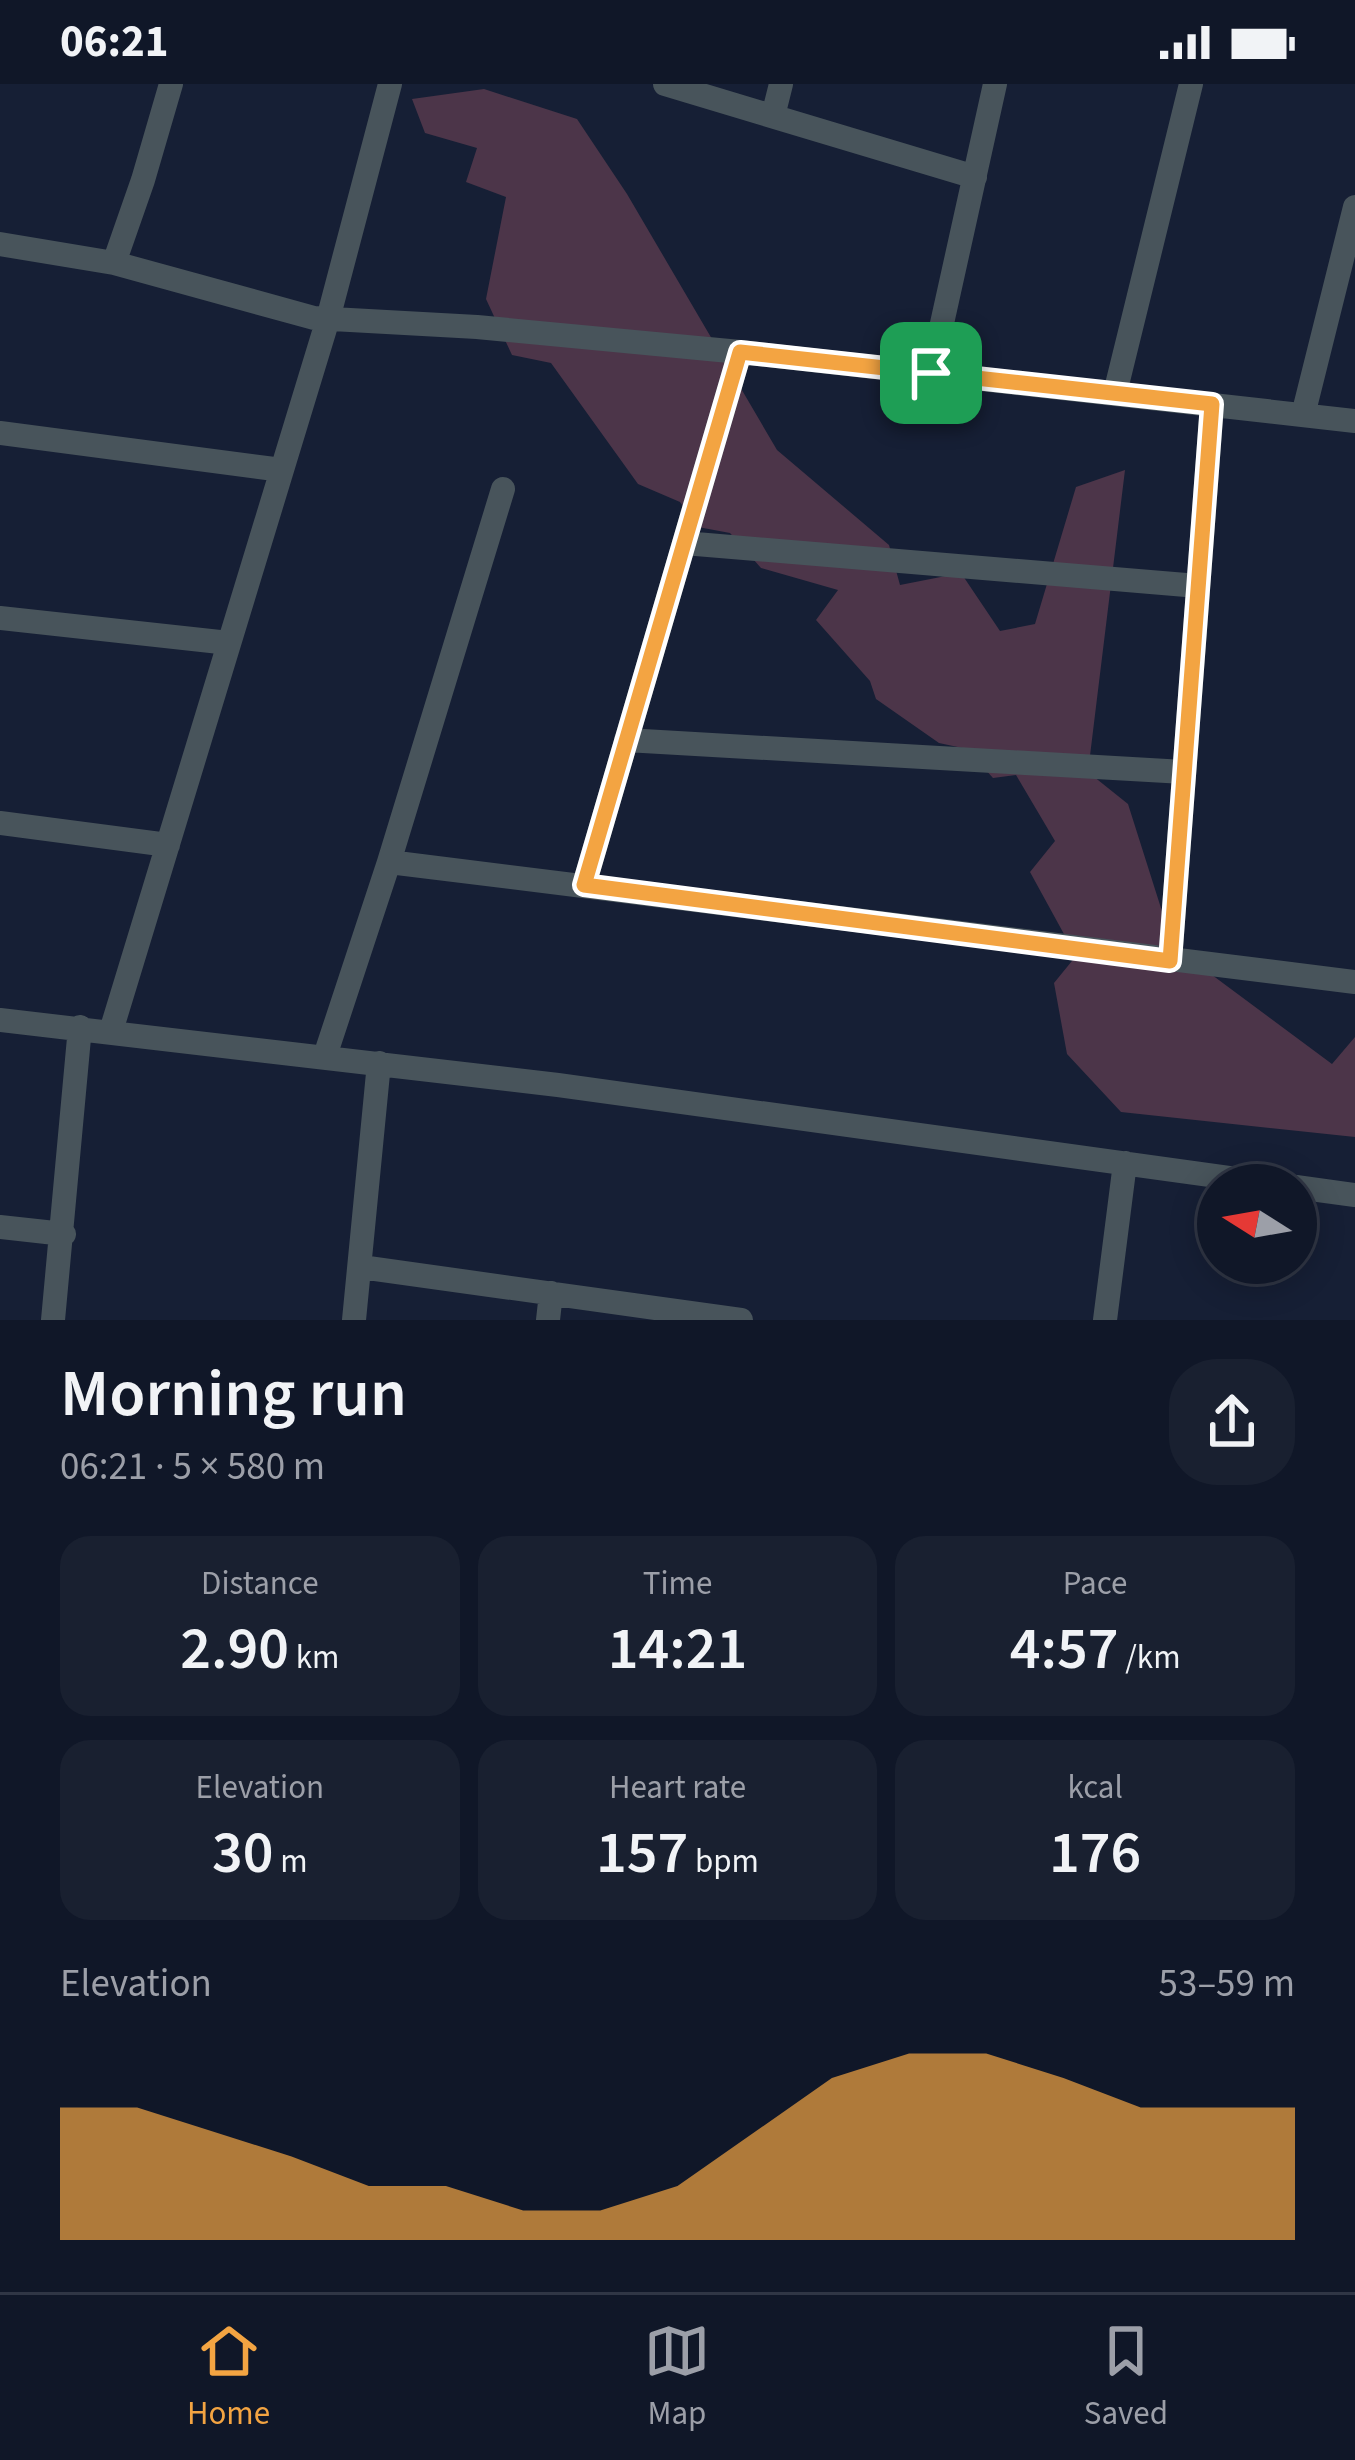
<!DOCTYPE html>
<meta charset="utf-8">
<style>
:root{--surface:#101728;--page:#192030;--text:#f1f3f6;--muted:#9c9fa8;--line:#303645;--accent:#f3a442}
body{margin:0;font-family:"Source Sans 3",sans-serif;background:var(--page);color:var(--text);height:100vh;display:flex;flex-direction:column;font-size:45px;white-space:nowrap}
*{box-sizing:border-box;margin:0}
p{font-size:39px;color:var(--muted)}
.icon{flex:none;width:66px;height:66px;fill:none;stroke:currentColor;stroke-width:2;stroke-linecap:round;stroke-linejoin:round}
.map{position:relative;height:1236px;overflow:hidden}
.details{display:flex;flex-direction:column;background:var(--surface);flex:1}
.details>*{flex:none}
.needle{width:78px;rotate:281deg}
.fabs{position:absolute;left:1197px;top:1080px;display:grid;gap:24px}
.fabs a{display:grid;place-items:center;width:120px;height:120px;border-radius:50%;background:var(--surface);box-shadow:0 6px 30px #0003,0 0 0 3px var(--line);font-size:60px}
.pin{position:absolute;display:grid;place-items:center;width:102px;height:102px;color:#fff;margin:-51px;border-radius:24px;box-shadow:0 6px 18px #0006}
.round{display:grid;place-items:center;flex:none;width:126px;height:126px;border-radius:48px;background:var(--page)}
.head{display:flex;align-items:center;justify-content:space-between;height:204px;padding:0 60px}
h1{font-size:66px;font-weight:600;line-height:90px}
.metrics{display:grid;grid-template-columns:repeat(3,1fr);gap:18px;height:204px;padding:12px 60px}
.metrics div{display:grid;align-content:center;border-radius:30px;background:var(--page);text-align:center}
.metrics b{font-size:60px;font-weight:600}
.metrics small{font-size:33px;font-weight:400}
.metrics p{font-size:33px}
.chart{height:336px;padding:24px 60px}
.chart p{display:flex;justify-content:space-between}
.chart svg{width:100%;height:216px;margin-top:12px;fill:var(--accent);opacity:.7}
.status{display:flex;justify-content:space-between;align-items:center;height:84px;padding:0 60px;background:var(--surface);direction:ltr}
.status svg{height:33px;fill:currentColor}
.dock{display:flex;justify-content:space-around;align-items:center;height:168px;border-top:3px solid var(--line);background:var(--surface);font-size:33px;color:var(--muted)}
.dock a{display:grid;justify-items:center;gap:6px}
.dock .on{color:var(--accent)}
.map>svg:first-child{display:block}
.green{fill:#4c3549}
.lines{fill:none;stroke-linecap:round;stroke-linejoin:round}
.street{stroke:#48545b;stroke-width:24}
.route-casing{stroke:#fff;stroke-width:24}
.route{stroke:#f3a442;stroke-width:15}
</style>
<div class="status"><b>06:21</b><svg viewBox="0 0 49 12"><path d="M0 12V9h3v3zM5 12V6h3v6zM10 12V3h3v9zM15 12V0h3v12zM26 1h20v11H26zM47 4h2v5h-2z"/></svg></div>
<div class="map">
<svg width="1355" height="1236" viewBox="0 0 1355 1236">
<rect width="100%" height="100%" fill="#161f35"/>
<!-- green -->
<path class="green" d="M484,5L577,35L627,110L777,366L889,461L900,501L961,489L1000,547L1035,540L1076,403L1125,386L1088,688L1128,720L1173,862L1332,980L1355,953V1053L1121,1028L1067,970L1054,899L1076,872L1030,788L1055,757L1016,691L993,694L967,665L939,659L876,615L870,597L816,536L838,506L761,484L730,449L698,443L680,418L638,400L551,279L512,271L486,215L506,113L466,98L477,64L425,49L412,15Z"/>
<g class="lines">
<!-- street -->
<path class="street" d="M665,0L975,93
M773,32L781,0
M0,160L114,179L314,234L477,243L740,268L1355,337
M114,179L143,96L171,0
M931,289L995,0
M1115,309L1191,0
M1303,331L1355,123
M0,349L282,386
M684,459L1198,502
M0,534L229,559
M626,656L1184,688
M0,739L168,761
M389,778L1355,898
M584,801L740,268
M1170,877L1212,321
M0,936L558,1001L1281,1101
M111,947L328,235L390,0
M325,972L389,778L503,405
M1296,1103L1355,1111
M0,1143L64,1150
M361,1183L741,1236
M53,1236L80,943
M354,1236L379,979
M548,1236L551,1209
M1105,1236L1125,1079"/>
</g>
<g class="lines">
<!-- route casing -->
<g class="route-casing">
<path id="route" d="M740,268L1212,320L1170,877L584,801Z"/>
</g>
<!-- route -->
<use href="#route" class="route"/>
</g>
</svg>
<div class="fabs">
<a><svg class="needle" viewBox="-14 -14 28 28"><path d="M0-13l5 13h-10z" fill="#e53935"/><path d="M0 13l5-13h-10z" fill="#9c9fa8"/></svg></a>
</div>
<div class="pin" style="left:931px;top:289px;background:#1e9e55"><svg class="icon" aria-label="arrive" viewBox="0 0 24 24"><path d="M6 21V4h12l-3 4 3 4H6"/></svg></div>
</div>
<section class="details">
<div class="head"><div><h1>Morning run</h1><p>06:21 · 5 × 580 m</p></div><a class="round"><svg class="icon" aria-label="share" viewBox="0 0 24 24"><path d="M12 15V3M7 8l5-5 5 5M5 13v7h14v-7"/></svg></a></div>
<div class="metrics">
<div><p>Distance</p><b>2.90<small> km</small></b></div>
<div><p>Time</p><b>14:21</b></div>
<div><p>Pace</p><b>4:57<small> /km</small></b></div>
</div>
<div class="metrics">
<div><p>Elevation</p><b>30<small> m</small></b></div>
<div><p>Heart rate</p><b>157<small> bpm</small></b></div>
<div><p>kcal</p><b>176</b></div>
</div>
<div class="chart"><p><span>Elevation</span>53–59 m</p>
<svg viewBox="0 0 160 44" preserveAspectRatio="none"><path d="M0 44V17L10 17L20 22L30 27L40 33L50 33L60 38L70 38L80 33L90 22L100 11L110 6L120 6L130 11L140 17L150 17L160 17V44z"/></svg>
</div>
</section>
<nav class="dock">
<a class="on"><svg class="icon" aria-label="home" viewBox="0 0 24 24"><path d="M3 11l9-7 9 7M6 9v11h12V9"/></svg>Home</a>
<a><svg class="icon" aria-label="map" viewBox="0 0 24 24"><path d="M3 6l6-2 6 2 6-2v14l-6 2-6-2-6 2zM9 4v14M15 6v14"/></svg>Map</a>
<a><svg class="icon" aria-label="saved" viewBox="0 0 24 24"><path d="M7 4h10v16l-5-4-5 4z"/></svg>Saved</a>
</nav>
